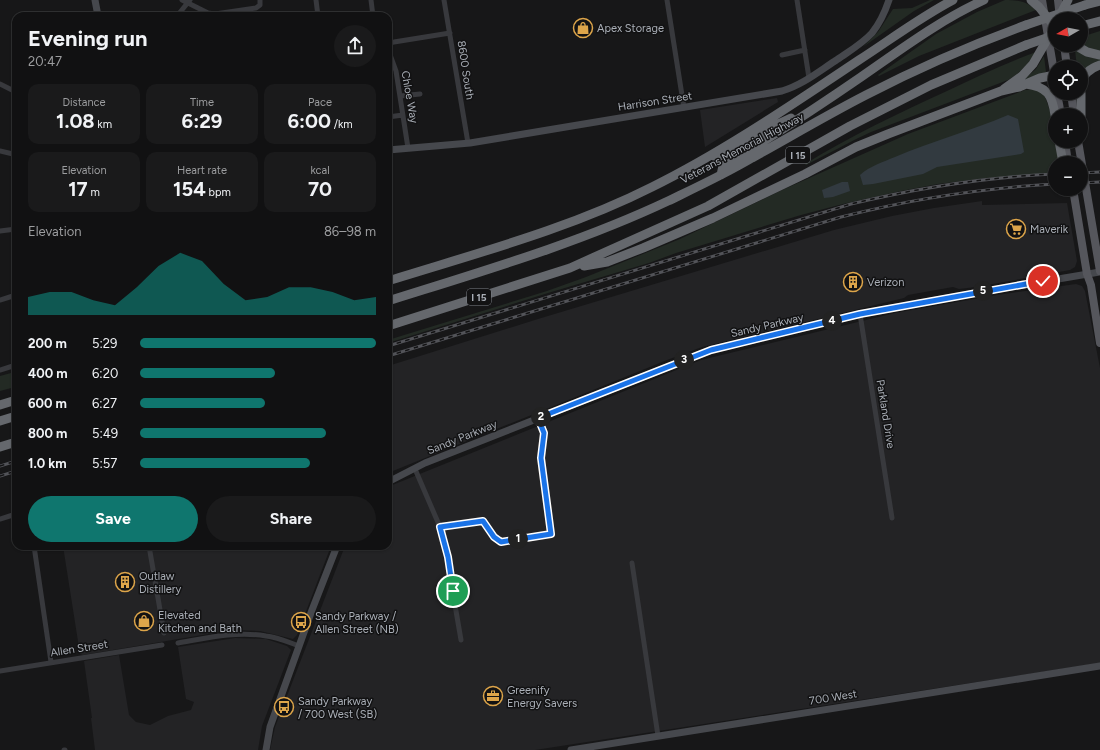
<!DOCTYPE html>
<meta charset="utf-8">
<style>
:root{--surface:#111112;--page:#1a1a1b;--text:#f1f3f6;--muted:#9c9d9f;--line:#303132;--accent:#0f766e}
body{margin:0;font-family:Figtree,sans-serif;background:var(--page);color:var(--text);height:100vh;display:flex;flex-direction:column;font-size:15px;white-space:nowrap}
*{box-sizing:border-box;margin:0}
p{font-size:13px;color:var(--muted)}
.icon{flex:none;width:22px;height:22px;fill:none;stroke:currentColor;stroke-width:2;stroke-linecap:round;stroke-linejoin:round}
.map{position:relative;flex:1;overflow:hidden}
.details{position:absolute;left:12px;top:12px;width:380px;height:538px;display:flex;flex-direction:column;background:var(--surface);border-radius:12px;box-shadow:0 1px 3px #0004,0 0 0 1px var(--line)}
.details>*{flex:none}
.needle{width:26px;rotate:261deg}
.fabs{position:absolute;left:1048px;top:12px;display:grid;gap:8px}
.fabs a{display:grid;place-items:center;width:40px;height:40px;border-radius:50%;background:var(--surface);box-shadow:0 1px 3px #0004,0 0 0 1px var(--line);font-size:20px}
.pin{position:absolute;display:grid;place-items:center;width:34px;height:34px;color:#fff;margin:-17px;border:2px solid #fff;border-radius:50%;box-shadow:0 1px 4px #0007}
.km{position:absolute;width:20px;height:20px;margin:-10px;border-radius:50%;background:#222;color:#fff;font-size:11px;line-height:20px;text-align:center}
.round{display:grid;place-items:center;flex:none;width:42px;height:42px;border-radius:21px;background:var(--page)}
.overview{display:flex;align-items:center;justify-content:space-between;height:68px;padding:0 16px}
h1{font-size:22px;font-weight:700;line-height:30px}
.stats{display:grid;grid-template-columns:repeat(3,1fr);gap:6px;height:68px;padding:4px 16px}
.stats div{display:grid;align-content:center;border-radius:10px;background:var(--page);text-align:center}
.stats b{font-size:20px;font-weight:700}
.stats small{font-size:11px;font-weight:400}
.stats p{font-size:11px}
.chart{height:112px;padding:8px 16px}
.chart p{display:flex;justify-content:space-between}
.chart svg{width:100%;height:72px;margin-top:4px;fill:var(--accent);opacity:.7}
.primary-button{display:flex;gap:8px;margin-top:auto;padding:8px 16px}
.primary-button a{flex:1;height:46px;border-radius:24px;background:var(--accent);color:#fff;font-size:16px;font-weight:700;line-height:46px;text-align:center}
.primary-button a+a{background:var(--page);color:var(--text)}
ul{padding:0 16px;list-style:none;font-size:13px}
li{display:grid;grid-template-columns:64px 48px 1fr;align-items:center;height:30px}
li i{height:10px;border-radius:5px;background:var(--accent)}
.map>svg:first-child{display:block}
.built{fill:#232325}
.green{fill:#232a24}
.water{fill:#323a40}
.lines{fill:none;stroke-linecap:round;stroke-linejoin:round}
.street{stroke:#38393d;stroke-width:5}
.secondary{stroke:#46484d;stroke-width:7}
.primary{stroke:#55565c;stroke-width:8}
.highway{stroke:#65686d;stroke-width:9}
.rail-casing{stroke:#525358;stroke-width:3}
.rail{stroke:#121213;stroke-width:1.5;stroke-dasharray:4.5;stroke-linecap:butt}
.highway-bridge{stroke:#65686d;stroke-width:9}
.route-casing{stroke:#fff;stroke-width:8}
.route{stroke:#1a73e8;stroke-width:5}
.labels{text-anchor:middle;stroke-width:3;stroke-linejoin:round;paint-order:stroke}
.shield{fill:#121213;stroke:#7c8086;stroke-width:1}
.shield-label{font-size:10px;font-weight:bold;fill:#aaafb7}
.poi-label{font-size:11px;fill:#aaafb7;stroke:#121213;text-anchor:start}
.street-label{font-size:11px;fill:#aaafb7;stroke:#121213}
</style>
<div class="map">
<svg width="1100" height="750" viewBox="0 0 1100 750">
<rect width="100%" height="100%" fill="#171718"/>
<!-- built -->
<path class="built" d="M777,98L778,102L705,147L700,110Z
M982,201V205L1067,203L1077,261L1075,267L1070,270L976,287L959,289L953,287L908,295L904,298L702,347L667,360L388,473V366L538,319L834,230L892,216L934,208Z
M1076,284L1082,286L1085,291L1100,368V663L535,750H270L275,727L345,546H388V487L390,486L701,360L895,313L997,295Z
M63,546H331L297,635L293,639L260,631L232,630L83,655L80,654Z
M235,638L266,639L287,646L291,650L262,726L258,750H95L91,718H92L84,661L119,655L129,715L136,722L150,725L168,716L191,710L194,702L186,699L178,647Z"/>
<!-- green -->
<path class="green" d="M930,0H934L914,11L863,47L878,32L893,9L912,8Z
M1005,0C1017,0 1026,1 1036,10L919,56L879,76L878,75L936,34L977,12Z
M1100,31V51L1090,49L1081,44V37Z
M1075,50L1088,57L1100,59V62L1081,74V67H1077Z
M1036,52C1029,64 1020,73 1008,80L871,132C849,142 828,154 806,165L805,164C850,136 899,113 947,91C976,77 1006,63 1036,52Z
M1044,56L1046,72L1021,82L1036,69Z
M1034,89C1036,90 1038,90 1040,91C1051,97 1057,150 1059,163H1055V173L988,178L938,184L901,191L843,204L801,215L676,253L649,263L548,293L388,343V340L547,291L586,277L680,239L780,191L908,134L1025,90Z
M11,373L15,387L0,391V376Z"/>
<!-- water -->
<path class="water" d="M1008,115L1018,119L1024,152L1021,154L937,167L923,174L873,184L863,185L860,175C870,166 883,162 895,157C932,141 971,131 1008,115Z
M842,182H848L850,191L833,197L824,198L822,190Z"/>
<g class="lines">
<!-- street -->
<path class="street" d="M182,0L208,13L215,14L256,8L260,5V0
M316,0L318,16
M371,0L373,16
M444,0L468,143
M667,0L684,108
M797,0L809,78
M177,16L190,0
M388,44L394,42L450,33
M388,49L396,71L408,148
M782,55L805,50
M0,84L16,92
M400,96L420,94
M388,117L403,115
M0,151L13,154
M0,231L16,229
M0,300L16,295
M860,314L892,518
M0,370L16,365
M415,469L440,527L444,541L461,640
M0,519L16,514
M440,527L483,521L494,537L501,542L551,533L541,458L544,433L538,418
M34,546L51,662
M149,546L164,633
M632,563L658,736
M178,643C207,638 236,631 266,636C277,637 288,642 299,646
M0,671L162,645
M64,750H65"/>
<!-- secondary -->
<path class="secondary" d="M95,0L98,16
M388,150L470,143L782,91C802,85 818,72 835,61C848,52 862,44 872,33C880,23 885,12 889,0
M388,482L425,463L711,350L860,314L987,291L1100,272
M266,750L270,727L312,610L337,546
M571,750L1100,666"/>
<!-- primary -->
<path class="primary" d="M1042,0L1055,78
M1058,0L1060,18
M1064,45L1067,67
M1057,93L1061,115
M1071,93L1074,115
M1065,141L1068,163
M1078,141L1100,271
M1073,189L1087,274L1091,285L1100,343"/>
<!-- highway -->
<path class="highway" d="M1031,0L1039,7L1051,22
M1085,5L1100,1
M1058,19L1068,0
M1081,26L1100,21
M1075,45L1087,52L1100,55
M1026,84C1048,87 1052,95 1055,115
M1081,84C1083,74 1091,68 1100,65
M1004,89L1022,76L1033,64L1055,26
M1081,93V117
M1059,141L1063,163
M716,158L751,140L778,124L791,118
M721,175L723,166C770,138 816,108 861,77C900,50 940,20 984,0
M584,266L607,262L643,248L713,218L805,174L856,147L888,134L1001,91L1019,87L1040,78L1055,75
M388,281C477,253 569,229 652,187C723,152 793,104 859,60C890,40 919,18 953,0
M388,301C483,271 579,243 668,201C697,187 725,174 752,158C790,137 827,115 866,95C918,68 971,45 1026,25
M388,326L570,268L708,206L850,126L931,85L1026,45
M0,405L16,400
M0,421L16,416
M0,447L16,442"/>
<!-- rail casing -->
<g class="rail-casing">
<path id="rail" d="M1081,173L1100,172
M1081,183L1100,182
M388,346L851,204C918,188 986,177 1055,174
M388,356L841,217C911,199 982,188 1055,184
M0,466L16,461
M0,476L16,471"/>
</g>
<!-- rail -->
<use href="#rail" class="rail"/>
<!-- highway-bridge -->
<path class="highway-bridge" d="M1026,25L1085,5
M1026,45L1055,35"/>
</g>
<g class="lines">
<!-- route casing -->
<g class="route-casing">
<path id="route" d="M453,591L448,557L440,527L483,521L494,537L501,542L551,534L541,458L544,433L538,418L711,350L860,314L1043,281"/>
</g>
<!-- route -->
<use href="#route" class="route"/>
</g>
<!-- icons -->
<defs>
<g id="shop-ring" transform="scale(1)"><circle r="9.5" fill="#121213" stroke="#dda54a" stroke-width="1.5"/><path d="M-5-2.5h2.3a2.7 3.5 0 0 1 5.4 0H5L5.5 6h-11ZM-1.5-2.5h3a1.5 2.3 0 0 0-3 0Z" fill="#dda54a"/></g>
<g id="supermarket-ring" transform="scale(1)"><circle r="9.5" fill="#121213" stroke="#dda54a" stroke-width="1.5"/><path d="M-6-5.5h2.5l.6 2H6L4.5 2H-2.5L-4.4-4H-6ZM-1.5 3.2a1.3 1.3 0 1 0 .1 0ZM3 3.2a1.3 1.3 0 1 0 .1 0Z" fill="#dda54a"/></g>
<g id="building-ring" transform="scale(1)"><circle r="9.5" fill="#121213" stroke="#dda54a" stroke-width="1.5"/><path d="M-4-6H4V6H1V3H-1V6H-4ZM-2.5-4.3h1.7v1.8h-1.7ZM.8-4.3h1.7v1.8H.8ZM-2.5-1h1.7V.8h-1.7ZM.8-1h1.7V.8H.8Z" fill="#dda54a"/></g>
<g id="bus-ring" transform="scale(1)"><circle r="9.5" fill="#121213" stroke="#dda54a" stroke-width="1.5"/><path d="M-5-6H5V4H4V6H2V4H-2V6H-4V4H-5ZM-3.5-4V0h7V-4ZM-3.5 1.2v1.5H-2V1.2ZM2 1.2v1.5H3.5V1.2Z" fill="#dda54a"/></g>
<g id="office-ring" transform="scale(1)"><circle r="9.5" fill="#121213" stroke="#dda54a" stroke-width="1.5"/><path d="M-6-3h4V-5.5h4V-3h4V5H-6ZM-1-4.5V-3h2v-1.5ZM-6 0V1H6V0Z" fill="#dda54a"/></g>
</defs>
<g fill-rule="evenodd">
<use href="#shop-ring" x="583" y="28"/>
<use href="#supermarket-ring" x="1016" y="229"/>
<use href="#building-ring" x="853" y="282"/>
<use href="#building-ring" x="125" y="582"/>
<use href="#shop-ring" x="144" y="621"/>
<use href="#bus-ring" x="301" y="622"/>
<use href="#office-ring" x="493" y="696"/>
<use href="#bus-ring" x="284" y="707"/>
</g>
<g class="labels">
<!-- shield labels -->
<g class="shield">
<rect x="786" y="147" width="24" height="16" rx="3"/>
<rect x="467" y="289" width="24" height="16" rx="3"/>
</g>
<g class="shield-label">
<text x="798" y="159">I 15</text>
<text x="479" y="301">I 15</text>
</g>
<!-- poi labels -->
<g class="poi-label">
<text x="597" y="32">Apex Storage</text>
<text x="1030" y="233">Maverik</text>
<text x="867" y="286">Verizon</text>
<text x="139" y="580">Outlaw<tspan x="139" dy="13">Distillery</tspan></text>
<text x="158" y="619">Elevated<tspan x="158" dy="13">Kitchen and Bath</tspan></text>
<text x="315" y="620">Sandy Parkway /<tspan x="315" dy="13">Allen Street (NB)</tspan></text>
<text x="507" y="694">Greenify<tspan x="507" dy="13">Energy Savers</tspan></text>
<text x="298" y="705">Sandy Parkway<tspan x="298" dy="13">/ 700 West (SB)</tspan></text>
</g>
<!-- street labels -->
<g class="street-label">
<text transform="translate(466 70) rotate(81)" y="4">8600 South</text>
<text transform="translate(410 97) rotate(80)" y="4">Chloe Way</text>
<text transform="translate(655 101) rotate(-9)" y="4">Harrison Street</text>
<text transform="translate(742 148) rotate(-28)" y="4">Veterans Memorial Highway</text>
<text transform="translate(767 325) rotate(-13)" y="4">Sandy Parkway</text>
<text transform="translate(886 414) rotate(81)" y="4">Parkland Drive</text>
<text transform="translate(462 437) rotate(-22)" y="4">Sandy Parkway</text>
<text transform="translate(79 648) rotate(-9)" y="4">Allen Street</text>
<text transform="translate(833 697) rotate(-9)" y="4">700 West</text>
</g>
</g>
</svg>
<div class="fabs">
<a><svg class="needle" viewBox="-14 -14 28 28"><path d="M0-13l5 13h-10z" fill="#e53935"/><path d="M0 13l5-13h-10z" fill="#9c9d9f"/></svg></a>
<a><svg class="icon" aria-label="locate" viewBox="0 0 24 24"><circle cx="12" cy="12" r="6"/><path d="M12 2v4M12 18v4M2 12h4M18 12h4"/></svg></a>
<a>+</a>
<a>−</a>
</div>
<div class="pin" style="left:453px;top:591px;background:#1e9e55"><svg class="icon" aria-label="arrive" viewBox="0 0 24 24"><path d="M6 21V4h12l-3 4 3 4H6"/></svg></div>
<div class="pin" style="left:1043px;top:281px;background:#d93025"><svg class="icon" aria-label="check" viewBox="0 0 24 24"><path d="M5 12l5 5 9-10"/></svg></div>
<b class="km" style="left:518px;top:539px">1</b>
<b class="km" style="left:541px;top:417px">2</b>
<b class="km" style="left:684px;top:360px">3</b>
<b class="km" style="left:832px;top:321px">4</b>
<b class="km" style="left:983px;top:291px">5</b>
<section class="details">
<div class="overview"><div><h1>Evening run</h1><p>20:47</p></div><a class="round"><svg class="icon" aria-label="share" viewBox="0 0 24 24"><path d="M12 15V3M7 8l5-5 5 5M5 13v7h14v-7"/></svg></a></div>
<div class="stats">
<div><p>Distance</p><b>1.08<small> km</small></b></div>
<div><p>Time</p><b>6:29</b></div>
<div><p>Pace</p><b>6:00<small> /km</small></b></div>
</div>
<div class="stats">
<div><p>Elevation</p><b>17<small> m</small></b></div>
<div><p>Heart rate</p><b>154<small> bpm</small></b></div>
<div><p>kcal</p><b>70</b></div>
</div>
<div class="chart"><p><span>Elevation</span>86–98 m</p>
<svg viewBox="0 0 160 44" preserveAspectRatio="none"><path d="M0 44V33L10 30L20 30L30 35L40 38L50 27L60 14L70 6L80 11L90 25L100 35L110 33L120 27L130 27L140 30L150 35L160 33V44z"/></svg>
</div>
<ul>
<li><b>200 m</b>5:29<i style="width:100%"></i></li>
<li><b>400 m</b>6:20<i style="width:57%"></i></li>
<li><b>600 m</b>6:27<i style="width:53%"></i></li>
<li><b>800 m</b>5:49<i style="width:79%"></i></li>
<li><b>1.0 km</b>5:57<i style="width:72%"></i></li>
</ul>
<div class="primary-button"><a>Save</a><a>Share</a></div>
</section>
</div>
